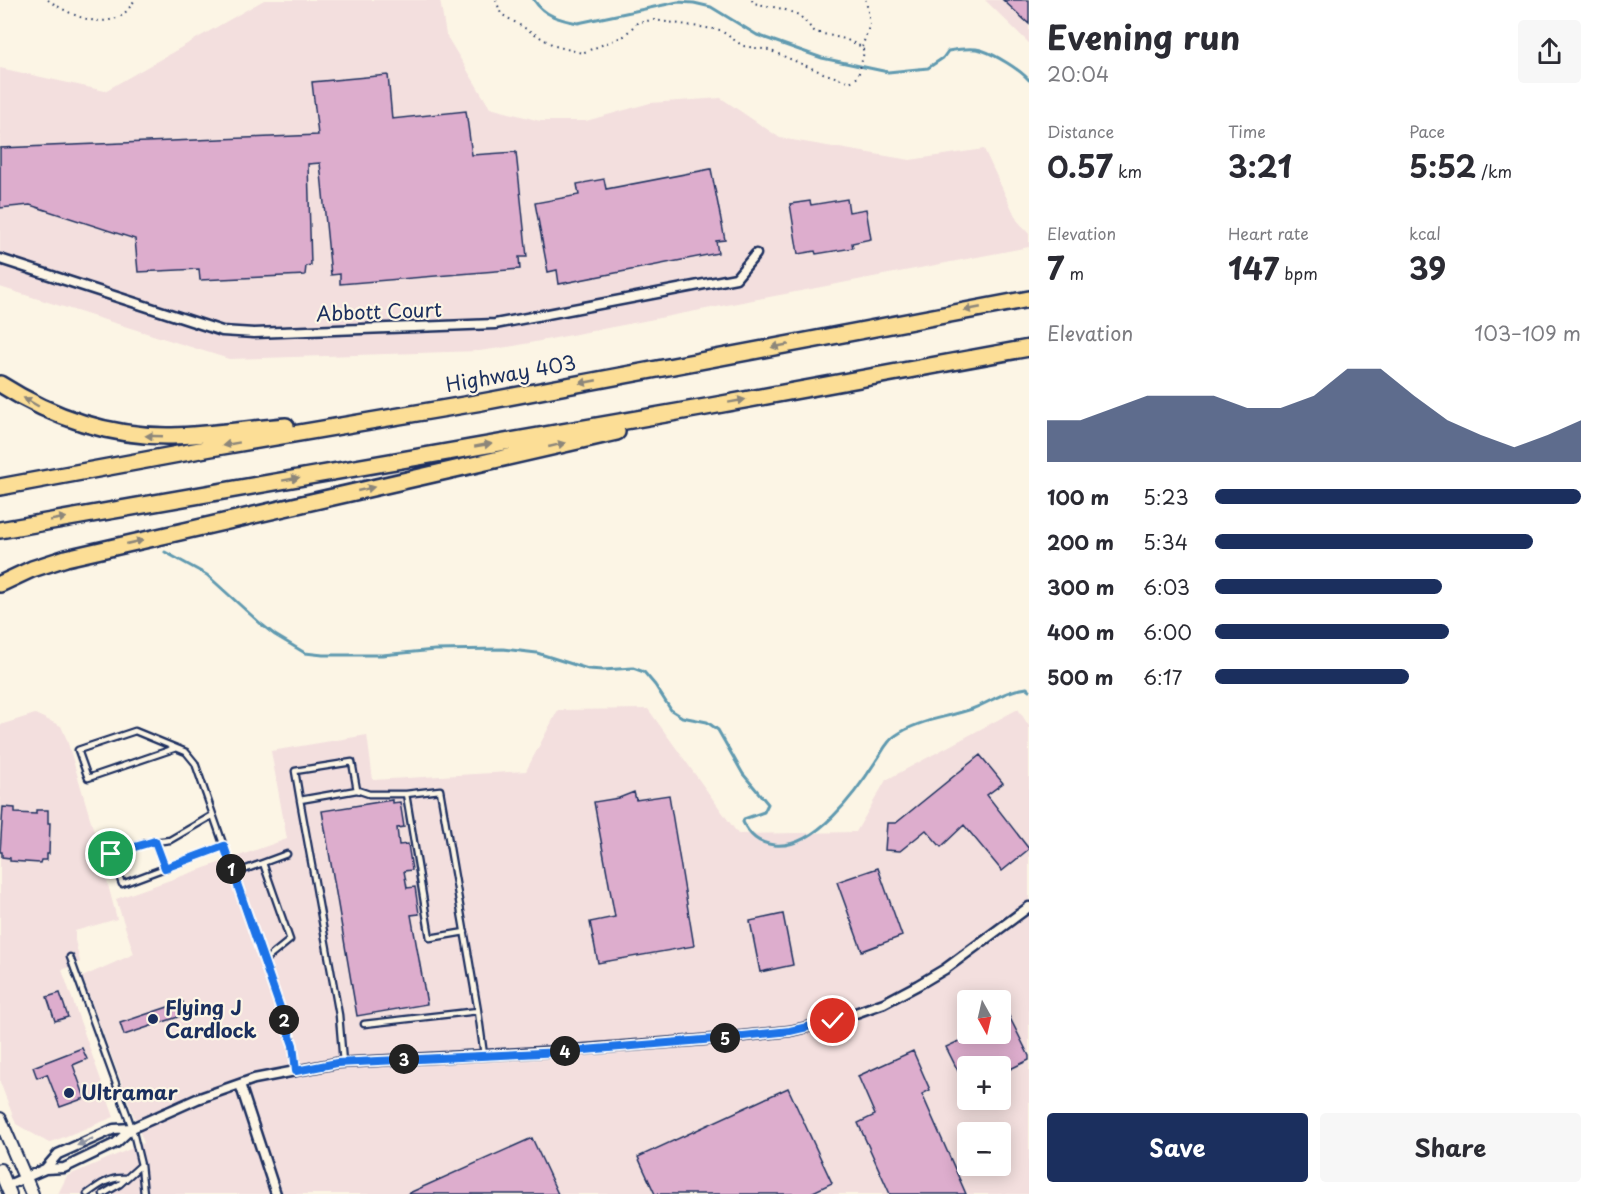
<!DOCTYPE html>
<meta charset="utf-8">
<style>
:root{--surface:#fff;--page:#f7f7f7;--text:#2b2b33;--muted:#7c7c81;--accent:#1b2f5e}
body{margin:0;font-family:"Playpen Sans",sans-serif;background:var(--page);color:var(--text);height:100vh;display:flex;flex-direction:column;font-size:22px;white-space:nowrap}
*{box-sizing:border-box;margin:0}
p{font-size:20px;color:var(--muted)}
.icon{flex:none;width:33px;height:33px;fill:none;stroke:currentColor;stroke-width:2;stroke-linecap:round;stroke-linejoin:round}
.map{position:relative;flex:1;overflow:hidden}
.sheet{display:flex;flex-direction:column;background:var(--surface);width:570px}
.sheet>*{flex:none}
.needle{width:39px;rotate:172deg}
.fabs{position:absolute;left:957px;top:990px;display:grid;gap:12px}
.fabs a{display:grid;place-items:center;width:54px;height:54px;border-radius:6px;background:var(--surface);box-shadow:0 3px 15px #0003;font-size:30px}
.pin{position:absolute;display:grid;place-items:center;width:51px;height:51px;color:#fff;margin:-26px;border:3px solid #fff;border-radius:50%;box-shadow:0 2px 6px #0007}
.km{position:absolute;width:30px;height:30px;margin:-15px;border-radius:50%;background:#222;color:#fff;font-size:16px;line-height:30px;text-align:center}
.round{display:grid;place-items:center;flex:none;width:63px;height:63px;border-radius:6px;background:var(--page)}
.overview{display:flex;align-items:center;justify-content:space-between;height:102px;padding:0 18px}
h1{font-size:33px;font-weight:700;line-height:45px}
.figures{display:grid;grid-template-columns:repeat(3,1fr);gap:9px;height:102px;padding:6px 18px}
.figures div{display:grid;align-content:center}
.figures b{font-size:30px;font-weight:700}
.figures small{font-size:16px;font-weight:400}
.figures p{font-size:16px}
.chart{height:168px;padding:12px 18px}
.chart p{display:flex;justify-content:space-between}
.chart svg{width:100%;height:108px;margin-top:6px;fill:var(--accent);opacity:.7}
.action{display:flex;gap:12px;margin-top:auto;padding:12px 18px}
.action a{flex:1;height:69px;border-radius:6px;background:var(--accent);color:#fff;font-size:24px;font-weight:700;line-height:69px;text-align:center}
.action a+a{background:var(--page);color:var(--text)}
ul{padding:0 18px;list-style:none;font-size:20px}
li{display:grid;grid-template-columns:96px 72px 1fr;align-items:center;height:45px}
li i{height:15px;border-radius:8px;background:var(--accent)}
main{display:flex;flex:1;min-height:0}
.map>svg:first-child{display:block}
.built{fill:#f3dfde;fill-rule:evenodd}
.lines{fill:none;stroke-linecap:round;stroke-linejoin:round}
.stream{stroke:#619ab0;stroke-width:3}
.building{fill:#ddadcd;stroke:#1b2f5e;stroke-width:1.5}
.lane-casing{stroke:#1b2f5e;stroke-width:9}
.street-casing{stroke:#1b2f5e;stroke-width:13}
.secondary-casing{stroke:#1b2f5e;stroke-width:16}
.highway-casing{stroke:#1b2f5e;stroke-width:20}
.path{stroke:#1b2f5e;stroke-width:2;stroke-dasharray:1.5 4.5;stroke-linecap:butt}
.lane{stroke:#fcf5e5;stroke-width:4.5}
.street{stroke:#fcf5e5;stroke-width:8}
.secondary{stroke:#fcf5e5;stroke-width:12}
.highway{stroke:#fcde96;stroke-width:15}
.oneway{fill:#8c867a}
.oneway2{fill:#8c92a2}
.route-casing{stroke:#fff;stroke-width:12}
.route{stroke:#1a73e8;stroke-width:8}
.poi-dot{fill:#1b2f5e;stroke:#fcf5e5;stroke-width:2}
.labels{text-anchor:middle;stroke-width:4.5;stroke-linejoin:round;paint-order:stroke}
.street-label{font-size:20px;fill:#1b2f5e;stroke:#fcf5e5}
.poi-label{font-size:20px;font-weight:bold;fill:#1b2f5e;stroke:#fcf5e5;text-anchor:start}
</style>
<main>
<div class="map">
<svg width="1029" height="1194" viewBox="0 0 1029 1194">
<rect width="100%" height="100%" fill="#fcf5e5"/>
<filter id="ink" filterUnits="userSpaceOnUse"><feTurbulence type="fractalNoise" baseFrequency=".0167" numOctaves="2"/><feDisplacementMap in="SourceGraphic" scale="12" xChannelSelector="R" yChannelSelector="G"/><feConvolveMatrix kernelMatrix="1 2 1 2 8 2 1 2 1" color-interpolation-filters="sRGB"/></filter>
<g filter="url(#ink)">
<!-- built -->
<path class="built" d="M264,0H440L446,35L490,108L540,121H586L650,103L721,98L780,138L910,160L984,149L1017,220L1029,234V247L514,346L479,351L229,359L0,287V68L105,91Z
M985,0H1029V43Z
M648,709L738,834L856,832L886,780L1018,709L1029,726V1194H58L67,1176L144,1143L82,977L134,954L116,899L287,839L271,751L367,735L373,780L526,771L558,710ZM968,1000H1000V1034H968ZM968,1066H1000V1100H968ZM968,1132H1000V1166H968Z
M35,714L61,726L67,740L93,828L117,919L75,931V940L80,962L62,970L114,1117L49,1143L16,1124L0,1082V725Z"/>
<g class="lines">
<!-- stream -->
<path class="stream" d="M534,0C544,16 561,20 578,23L678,2L694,3L711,7L757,35L822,58L888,72L928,68L943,58L948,51C959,49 971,47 981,50C996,55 1019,69 1029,80
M165,552L207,575L261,624L275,635L305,653L323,655H382L435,650L503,649L537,653L588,669L603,670L633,668L644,672L655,685L671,710L682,717L707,722L718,730L743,774L768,804L764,812L744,819L743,822C750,836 758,843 774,845C815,850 857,791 876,761C882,753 886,742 895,736C917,720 946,718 972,709C993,701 1003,691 1027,688L1029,690"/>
</g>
<!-- building -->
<path class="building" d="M1003,0H1029V24Z
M388,75L392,119L466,111L472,155L516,152L527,257H519L520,269L340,284V274L331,275L320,163L308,164L311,265L306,266L305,275L200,280L199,269L138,272L135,239L30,205L0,208V148L318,135L312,82Z
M711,169L725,240L716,241L718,253L559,284L557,270L548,272L535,203L579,195L577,184L604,179L606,189Z
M847,199L849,212L866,209L871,239L852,243L853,248L816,254L815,251L798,254L790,204L810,201L811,205Z
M980,755L1003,783L987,795L1029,849L1002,871L964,825L941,847L926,830L900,851L885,850L887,823H896Z
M634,792L636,800L669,795L694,946L598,963L590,922L615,917L594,802L619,798Z
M392,800V803L400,802L404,827L397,828L399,845L408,844L412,870L404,871L407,888L415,887L419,914L411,915L427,1004L357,1016L322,811Z
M3,807L15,808V813L36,814V810H48V823H50L49,854H47V860H41L40,863L10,861V858L2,857V852H0Z
M878,868L902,936L862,951L837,882Z
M783,914L793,965L760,972L750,921Z
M60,993L68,1017L55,1021L47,997Z
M183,1002L187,1014L124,1035L120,1023Z
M1009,1016L1029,1056V1060L1000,1074V1066H968V1091L946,1047L974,1034H1000V1020Z
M82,1048L87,1059L73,1065L85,1098L60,1107L47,1074L37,1078L33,1067Z
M913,1051L930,1090L922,1094L966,1194H890L858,1123L875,1115L858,1076Z
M788,1088L832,1183L809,1194H655L638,1157Z
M532,1138L558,1194H407Z"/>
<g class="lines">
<!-- lane casing -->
<g class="lane-casing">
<path id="lane" d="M176,748L88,778L78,750L135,731L186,752L195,763L293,1045L296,1071
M406,794L430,938L465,932
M300,800L295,771L352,762L357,790
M213,815L170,840L146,843L111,854L122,884L224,846
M155,841L165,868
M263,863L290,940L264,961
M233,874L287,854
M70,957L132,1128L141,1165L144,1194
M364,1024L478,1011
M343,1063L339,1015L300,800L357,790L369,794H406L440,790L478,1011L484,1055
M87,1194C99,1185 109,1177 125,1178
M103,1194L120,1184L141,1165"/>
</g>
<!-- street casing -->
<g class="street-casing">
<path id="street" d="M0,259L222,331L254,333L495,324L736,278L756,254
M240,1084L276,1194
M45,1169L58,1154L114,1129L132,1128
M6,1186L45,1169L64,1168L116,1143L132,1128L197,1099L254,1079L337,1063L561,1051L715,1039L790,1031L833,1021L884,1003L918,985L945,969L1029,907"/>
</g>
<!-- secondary casing -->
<g class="secondary-casing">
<path id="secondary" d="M0,1119L32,1194
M0,1170L10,1194"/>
</g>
<!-- highway casing -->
<g class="highway-casing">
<path id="highway" d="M0,384C52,417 109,437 172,436C210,435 248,429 286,426
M0,487L211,448L482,402L1029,299
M0,530L706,407L1029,348
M0,584L32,569L66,558L617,432"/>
</g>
<!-- path -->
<path class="path" d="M48,0C68,13 94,28 119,17C125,15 131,5 135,0
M496,0L501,14L555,46L582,53L624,36L638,22L654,20L720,30L743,46L769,50L823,73L850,82L858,77L864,52L862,47L845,39L815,32L799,15L783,9L753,3L752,0
M862,47L870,24L866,0"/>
<!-- lane -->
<use href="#lane" class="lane"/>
<!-- street -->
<use href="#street" class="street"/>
<!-- secondary -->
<use href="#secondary" class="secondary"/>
<!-- highway -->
<use href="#highway" class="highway"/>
</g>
<!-- one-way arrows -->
<defs><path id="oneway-solid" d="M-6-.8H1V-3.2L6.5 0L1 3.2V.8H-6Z" transform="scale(1.5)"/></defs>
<g class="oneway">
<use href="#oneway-solid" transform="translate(972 309) rotate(169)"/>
<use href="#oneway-solid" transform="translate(780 346) rotate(169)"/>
<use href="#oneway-solid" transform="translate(588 382) rotate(169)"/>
<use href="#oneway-solid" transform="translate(737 401) rotate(-10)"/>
<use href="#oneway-solid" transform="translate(31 402) rotate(-150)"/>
<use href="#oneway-solid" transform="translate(154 436) rotate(-178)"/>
<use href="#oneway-solid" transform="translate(231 444) rotate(170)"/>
<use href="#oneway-solid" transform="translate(483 445) rotate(-10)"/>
<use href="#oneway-solid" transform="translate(557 445) rotate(-13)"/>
<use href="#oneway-solid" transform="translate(291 479) rotate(-10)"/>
<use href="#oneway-solid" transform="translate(366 489) rotate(-13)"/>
<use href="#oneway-solid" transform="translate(58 519) rotate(-10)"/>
<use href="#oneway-solid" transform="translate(135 542) rotate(-13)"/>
</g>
<use class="oneway2" href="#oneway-solid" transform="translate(85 1142) rotate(156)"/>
</g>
<g class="lines" filter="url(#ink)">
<!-- route casing -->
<g class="route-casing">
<path id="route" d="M111,854L155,841L165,868L224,846L293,1045L296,1071L337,1063L561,1052L715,1039L790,1031L833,1021"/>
</g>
<!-- route -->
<use href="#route" class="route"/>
</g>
<!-- markers -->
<g class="poi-dot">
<circle cx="153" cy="1019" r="6"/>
<circle cx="69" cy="1093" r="6"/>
</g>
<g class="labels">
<!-- street labels -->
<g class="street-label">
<text transform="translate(379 312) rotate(-2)" y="7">Abbott Court</text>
<text transform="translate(511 374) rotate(-10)" y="7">Highway 403</text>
</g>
<!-- poi labels -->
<g class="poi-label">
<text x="165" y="1015">Flying J<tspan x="165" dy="23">Cardlock</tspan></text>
<text x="81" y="1100">Ultramar</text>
</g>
</g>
</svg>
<div class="fabs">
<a><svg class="needle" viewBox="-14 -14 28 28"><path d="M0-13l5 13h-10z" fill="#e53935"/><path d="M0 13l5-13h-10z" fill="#7c7c81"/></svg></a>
<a>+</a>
<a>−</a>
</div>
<div class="pin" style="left:111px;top:854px;background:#1e9e55"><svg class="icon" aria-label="arrive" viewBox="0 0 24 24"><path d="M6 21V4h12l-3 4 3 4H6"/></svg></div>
<div class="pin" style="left:833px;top:1021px;background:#d93025"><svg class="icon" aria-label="check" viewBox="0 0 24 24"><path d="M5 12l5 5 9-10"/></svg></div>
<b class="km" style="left:231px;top:869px">1</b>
<b class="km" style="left:284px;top:1020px">2</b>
<b class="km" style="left:404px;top:1059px">3</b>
<b class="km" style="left:565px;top:1051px">4</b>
<b class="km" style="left:725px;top:1038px">5</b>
</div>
<section class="sheet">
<div class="overview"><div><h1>Evening run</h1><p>20:04</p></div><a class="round"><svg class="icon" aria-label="share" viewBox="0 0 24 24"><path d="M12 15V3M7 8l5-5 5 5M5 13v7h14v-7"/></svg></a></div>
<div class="figures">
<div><p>Distance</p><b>0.57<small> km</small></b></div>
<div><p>Time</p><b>3:21</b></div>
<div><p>Pace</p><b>5:52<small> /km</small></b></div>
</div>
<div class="figures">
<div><p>Elevation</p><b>7<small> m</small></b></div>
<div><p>Heart rate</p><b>147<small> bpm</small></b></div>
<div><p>kcal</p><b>39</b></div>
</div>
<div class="chart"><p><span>Elevation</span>103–109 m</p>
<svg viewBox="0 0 160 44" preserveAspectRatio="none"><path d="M0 44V27L10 27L20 22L30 17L40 17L50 17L60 22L70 22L80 17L90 6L100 6L110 17L120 27L130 33L140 38L150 33L160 27V44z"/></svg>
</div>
<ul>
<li><b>100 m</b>5:23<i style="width:100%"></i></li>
<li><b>200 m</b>5:34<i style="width:87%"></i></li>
<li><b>300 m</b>6:03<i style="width:62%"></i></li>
<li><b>400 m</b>6:00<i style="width:64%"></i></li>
<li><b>500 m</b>6:17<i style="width:53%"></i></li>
</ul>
<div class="action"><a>Save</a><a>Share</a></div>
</section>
</main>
